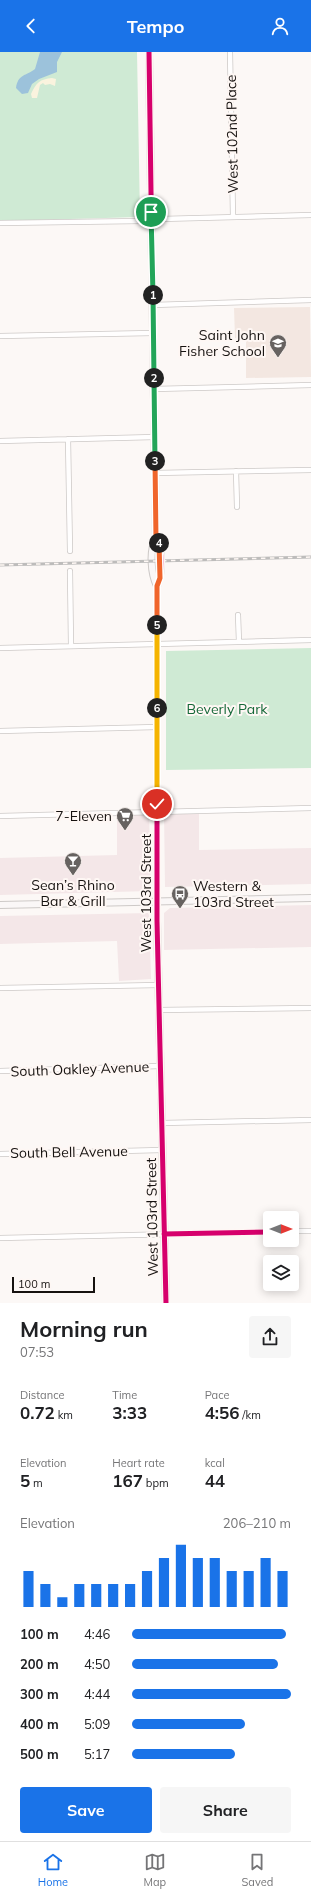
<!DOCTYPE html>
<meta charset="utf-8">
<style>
:root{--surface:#fff;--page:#f6f6f6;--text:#202124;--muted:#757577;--line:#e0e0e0;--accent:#1a73e8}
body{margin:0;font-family:Mulish,sans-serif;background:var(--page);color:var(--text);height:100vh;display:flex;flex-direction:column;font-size:15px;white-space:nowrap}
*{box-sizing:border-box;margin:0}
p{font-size:13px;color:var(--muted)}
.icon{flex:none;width:22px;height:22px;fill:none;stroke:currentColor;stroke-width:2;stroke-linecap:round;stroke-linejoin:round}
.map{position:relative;height:1251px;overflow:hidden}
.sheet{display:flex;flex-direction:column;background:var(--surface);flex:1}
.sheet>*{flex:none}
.needle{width:26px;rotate:90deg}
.buttons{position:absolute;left:263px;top:1159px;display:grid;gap:8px}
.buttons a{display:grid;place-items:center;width:36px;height:36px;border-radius:4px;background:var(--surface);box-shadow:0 2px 10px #0003;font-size:20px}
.scale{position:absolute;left:12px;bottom:10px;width:83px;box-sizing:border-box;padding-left:4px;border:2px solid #161210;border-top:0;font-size:11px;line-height:14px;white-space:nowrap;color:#161210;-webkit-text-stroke:3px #fef7f4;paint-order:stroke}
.pin{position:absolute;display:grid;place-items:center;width:34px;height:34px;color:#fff;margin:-17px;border:2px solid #fff;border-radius:50%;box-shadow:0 1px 4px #0007}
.km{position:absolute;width:20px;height:20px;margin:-10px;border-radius:50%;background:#222;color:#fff;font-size:11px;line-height:20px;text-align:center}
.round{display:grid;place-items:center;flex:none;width:42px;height:42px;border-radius:4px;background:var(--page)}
.summary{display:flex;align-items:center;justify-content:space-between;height:68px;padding:0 20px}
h1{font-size:22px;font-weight:700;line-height:30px}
.figures{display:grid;grid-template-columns:repeat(3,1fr);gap:6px;height:68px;padding:4px 20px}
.figures div{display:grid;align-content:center}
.figures b{font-size:17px;font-weight:700}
.figures small{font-size:11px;font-weight:400}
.figures p{font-size:11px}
.chart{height:112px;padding:8px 20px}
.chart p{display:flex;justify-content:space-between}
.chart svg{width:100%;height:72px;margin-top:4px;stroke:var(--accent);stroke-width:6}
.primary-button{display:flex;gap:8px;margin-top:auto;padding:8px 20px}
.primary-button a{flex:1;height:46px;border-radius:4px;background:var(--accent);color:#fff;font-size:16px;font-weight:700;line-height:46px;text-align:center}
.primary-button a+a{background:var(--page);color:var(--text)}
ul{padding:0 20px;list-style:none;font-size:13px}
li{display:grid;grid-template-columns:64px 48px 1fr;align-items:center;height:30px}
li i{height:10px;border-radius:5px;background:var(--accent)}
header{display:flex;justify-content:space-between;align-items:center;height:52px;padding:0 20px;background:var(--accent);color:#fff;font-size:18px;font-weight:700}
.tabs{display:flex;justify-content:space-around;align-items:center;height:56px;border-top:1px solid var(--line);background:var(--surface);font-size:11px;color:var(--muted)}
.tabs a{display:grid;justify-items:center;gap:2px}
.tabs .on{color:var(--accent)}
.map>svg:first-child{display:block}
.commercial{fill:#f4e7e8}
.built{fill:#f3e7e1}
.green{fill:#cfead4}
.sand{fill:#faf3de}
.water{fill:#9cc2db}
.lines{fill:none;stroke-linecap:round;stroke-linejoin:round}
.minor-casing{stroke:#cdc9c7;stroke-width:6}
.secondary-casing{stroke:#cdc9c7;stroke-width:8}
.minor{stroke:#fffefe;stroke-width:4.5}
.secondary{stroke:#faf7f7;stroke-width:6}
.rail-casing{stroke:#bdbcbb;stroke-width:3}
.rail{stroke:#fef7f4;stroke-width:1.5;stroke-dasharray:4.5;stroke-linecap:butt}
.cycleway-casing{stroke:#fef7f4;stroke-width:8}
.cycleway{stroke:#d6006c;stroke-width:5}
.split-1-casing{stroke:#fff;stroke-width:8}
.split-2-casing{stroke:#fff;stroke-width:8}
.split-3-casing{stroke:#fff;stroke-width:8}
.split-4-casing{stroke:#fff;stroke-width:8}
.split-5-casing{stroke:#fff;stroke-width:8}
.split-6-casing{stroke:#fff;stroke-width:8}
.split-7-casing{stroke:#fff;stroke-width:8}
.split-1{stroke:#22a559;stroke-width:5}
.split-2{stroke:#22a559;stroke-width:5}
.split-3{stroke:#22a559;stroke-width:5}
.split-4{stroke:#f0652b;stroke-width:5}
.split-5{stroke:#f0652b;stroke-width:5}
.split-6{stroke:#f5b400;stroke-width:5}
.split-7{stroke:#f5b400;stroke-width:5}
.labels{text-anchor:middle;stroke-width:4;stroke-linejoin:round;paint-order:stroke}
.street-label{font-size:14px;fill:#161210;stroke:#fef7f4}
.poi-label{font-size:14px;fill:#161210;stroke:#fef7f4;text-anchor:end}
.park-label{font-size:14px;fill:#156838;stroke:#fef7f4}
</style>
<header><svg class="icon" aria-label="back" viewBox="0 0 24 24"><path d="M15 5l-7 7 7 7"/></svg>Tempo<svg class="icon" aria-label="person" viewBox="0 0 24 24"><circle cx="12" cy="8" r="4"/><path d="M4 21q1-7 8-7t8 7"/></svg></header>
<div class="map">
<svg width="311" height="1251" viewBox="0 0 311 1251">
<rect width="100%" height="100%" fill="#fcf8f6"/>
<!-- commercial -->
<path class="commercial" d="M199,759V798L311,796V832L165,835L164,760Z
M149,760L151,839L0,843V806L117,803V761Z
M311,853V895L164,898V861L170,856Z
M149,861L151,927L119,929L117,889L0,892V864Z"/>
<!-- built -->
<path class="built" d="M310,255L311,325L246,326V286H235L234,256Z"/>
<!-- green -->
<path class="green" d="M0,0H137L140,165L0,169Z
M311,596V716L166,718V599Z"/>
<!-- sand -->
<path class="sand" d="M52,26L56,27L55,34L50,32L45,33L43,31L40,33L37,46H32L31,42C36,31 40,27 52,26Z"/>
<!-- water -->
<path class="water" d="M40,0H62L57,10V20L39,27L32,32L28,41L22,42L16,36C18,22 26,24 35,17Z"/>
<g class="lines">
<!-- minor casing -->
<g class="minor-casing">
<path id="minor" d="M230,0L233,165
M0,171L141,169L161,167L311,163
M153,253L311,248
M0,284L153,281
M154,337L311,333
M68,387L70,499
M0,389L155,385
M236,419L237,455
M155,421L311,418
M70,519L71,594
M238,563L239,590
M0,596L311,588
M0,679L157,675
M0,764L311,756
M0,936L159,933
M159,958L311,956
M0,1019L160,1014
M162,1071L311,1068
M0,1102L162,1098
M292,1179H311
M0,1186L270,1180"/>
</g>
<!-- secondary casing -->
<g class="secondary-casing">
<path id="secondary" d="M149,0L156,487C163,499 162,521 157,534V869L166,1251
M156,487C149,498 151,522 157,534
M0,853L311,846"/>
</g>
<!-- minor -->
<use href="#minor" class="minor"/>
<!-- secondary -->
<use href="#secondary" class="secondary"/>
<!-- rail casing -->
<g class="rail-casing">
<path id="rail" d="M0,513L311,505"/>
</g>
<!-- rail -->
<use href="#rail" class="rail"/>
<!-- cycleway casing -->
<g class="cycleway-casing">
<path id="cycleway" d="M149,0L156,487C163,499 162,521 157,534V869L166,1251
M164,1182L270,1180"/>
</g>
<!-- cycleway -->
<use href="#cycleway" class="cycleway"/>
</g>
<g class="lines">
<!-- split-1 casing -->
<g class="split-1-casing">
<path id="split-1" d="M151,160L153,243"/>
</g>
<!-- split-2 casing -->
<g class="split-2-casing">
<path id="split-2" d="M153,243L154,326"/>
</g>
<!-- split-3 casing -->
<g class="split-3-casing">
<path id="split-3" d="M154,326L155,409"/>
</g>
<!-- split-4 casing -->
<g class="split-4-casing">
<path id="split-4" d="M155,409L156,487L159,491"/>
</g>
<!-- split-5 casing -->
<g class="split-5-casing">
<path id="split-5" d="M157,573V534L160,526L159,491"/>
</g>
<!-- split-6 casing -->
<g class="split-6-casing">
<path id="split-6" d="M157,573V656"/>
</g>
<!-- split-7 casing -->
<g class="split-7-casing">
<path id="split-7" d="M157,656V752"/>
</g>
<!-- split-1 -->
<use href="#split-1" class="split-1"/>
<!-- split-2 -->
<use href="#split-2" class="split-2"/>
<!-- split-3 -->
<use href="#split-3" class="split-3"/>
<!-- split-4 -->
<use href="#split-4" class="split-4"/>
<!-- split-5 -->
<use href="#split-5" class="split-5"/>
<!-- split-6 -->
<use href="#split-6" class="split-6"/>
<!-- split-7 -->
<use href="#split-7" class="split-7"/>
</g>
<!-- icons -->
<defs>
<g id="school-pin" transform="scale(0.9)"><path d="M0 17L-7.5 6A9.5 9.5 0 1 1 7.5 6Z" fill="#666260" stroke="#fef7f4"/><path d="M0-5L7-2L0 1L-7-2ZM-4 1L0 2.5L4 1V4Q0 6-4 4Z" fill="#fff"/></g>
<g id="supermarket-pin" transform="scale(0.9)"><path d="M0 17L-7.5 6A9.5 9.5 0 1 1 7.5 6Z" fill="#666260" stroke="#fef7f4"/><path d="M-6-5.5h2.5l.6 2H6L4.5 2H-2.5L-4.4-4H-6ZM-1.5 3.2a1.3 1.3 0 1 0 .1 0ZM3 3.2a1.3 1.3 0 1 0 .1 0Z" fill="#fff"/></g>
<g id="bar-pin" transform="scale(0.9)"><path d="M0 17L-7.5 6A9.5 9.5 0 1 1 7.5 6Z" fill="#666260" stroke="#fef7f4"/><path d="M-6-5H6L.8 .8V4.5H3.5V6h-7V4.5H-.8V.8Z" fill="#fff"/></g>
<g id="bus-pin" transform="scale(0.9)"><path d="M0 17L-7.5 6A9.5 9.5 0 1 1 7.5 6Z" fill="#666260" stroke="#fef7f4"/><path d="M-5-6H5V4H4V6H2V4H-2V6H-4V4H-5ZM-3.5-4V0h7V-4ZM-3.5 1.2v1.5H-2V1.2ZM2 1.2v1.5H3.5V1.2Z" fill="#fff"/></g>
</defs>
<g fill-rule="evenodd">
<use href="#school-pin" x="278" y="291"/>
<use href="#supermarket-pin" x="125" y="764"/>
<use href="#bar-pin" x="73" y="809"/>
<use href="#bus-pin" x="180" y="842"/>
</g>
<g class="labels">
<!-- street labels -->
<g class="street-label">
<text transform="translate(232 82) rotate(-91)" y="5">West 102nd Place</text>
<text transform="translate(146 841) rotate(-90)" y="5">West 103rd Street</text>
<text transform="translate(80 1017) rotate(-2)" y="5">South Oakley Avenue</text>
<text transform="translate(69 1100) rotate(-1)" y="5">South Bell Avenue</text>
<text transform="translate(152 1165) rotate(-91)" y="5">West 103rd Street</text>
</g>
<!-- poi labels -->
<g class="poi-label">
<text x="265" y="288">Saint John<tspan x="265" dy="16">Fisher School</tspan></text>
<text x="112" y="769">7-Eleven</text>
<text x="73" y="838" text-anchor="middle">Sean’s Rhino<tspan x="73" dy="16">Bar &amp; Grill</tspan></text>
<text x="193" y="839" text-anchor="start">Western &amp;<tspan x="193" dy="16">103rd Street</tspan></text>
</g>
<!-- park labels -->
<g class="park-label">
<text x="227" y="662">Beverly Park</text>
</g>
</g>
</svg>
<div class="buttons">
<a><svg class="needle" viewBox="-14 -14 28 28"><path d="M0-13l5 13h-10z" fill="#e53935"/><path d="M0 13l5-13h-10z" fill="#757577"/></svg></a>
<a><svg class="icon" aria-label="layers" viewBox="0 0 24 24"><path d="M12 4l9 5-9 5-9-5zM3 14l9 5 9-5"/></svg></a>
</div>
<div class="scale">100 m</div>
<div class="pin" style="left:151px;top:160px;background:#1e9e55"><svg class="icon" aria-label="arrive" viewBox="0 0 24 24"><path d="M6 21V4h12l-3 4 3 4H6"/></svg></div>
<div class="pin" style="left:157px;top:752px;background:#d93025"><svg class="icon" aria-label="check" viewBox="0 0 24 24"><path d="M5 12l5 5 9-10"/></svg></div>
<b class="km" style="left:153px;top:243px">1</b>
<b class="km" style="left:154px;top:326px">2</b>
<b class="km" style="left:155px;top:409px">3</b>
<b class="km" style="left:159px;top:491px">4</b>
<b class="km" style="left:157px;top:573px">5</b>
<b class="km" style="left:157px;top:656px">6</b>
</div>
<section class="sheet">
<div class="summary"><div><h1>Morning run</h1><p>07:53</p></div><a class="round"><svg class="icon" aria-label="share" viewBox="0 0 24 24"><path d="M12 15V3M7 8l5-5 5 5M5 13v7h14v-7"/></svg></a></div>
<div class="figures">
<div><p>Distance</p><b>0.72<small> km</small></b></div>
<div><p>Time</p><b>3:33</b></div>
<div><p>Pace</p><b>4:56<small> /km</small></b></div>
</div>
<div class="figures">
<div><p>Elevation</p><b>5<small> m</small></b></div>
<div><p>Heart rate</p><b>167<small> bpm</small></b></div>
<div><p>kcal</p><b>44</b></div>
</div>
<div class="chart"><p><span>Elevation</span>206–210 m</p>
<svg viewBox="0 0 160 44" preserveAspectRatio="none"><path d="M5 44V22M15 44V30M25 44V38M35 44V30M45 44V30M55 44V30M65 44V30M75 44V22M85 44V14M95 44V6M105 44V14M115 44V14M125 44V22M135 44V22M145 44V14M155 44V22"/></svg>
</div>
<ul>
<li><b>100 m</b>4:46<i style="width:97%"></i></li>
<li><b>200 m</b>4:50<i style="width:92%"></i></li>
<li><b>300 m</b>4:44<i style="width:100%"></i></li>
<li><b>400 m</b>5:09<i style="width:71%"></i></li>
<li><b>500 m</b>5:17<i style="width:65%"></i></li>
</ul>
<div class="primary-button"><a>Save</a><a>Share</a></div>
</section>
<nav class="tabs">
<a class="on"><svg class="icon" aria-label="home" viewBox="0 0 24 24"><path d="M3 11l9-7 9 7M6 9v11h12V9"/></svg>Home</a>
<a><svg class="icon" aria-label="map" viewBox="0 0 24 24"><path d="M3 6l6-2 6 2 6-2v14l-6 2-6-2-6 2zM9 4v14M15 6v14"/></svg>Map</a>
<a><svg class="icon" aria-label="saved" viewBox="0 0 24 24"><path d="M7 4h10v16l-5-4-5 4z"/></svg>Saved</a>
</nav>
